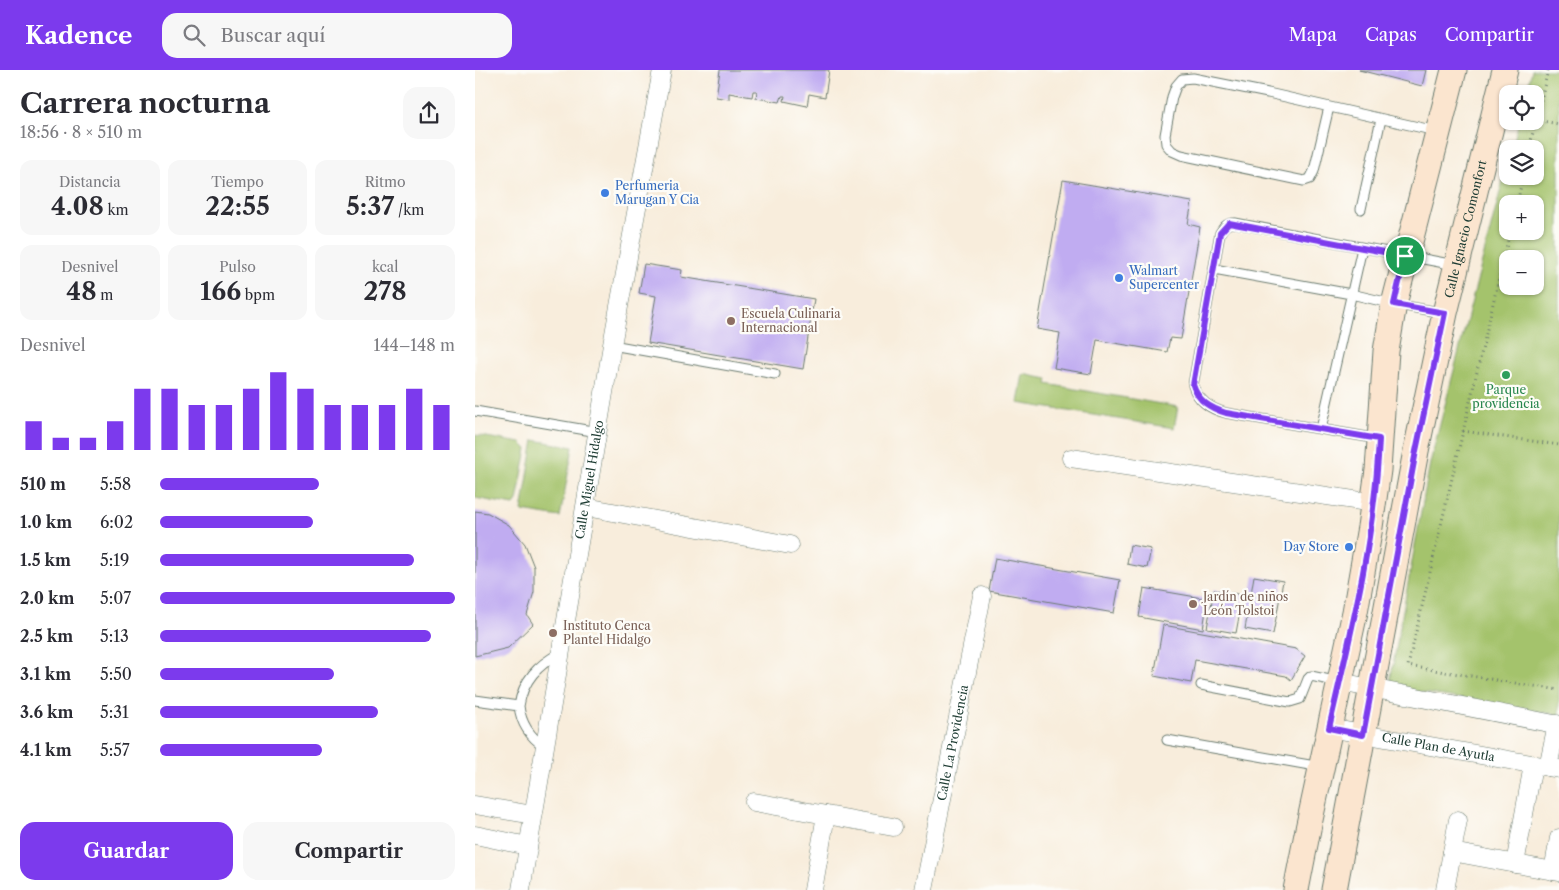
<!DOCTYPE html>
<html lang="es">
<meta charset="utf-8">
<style>
:root{--surface:#fff;--page:#f7f7f7;--text:#2b2b33;--muted:#7c7c81;--accent:#7c3aed}
body{margin:0;font-family:"Libre Caslon Text",serif;background:var(--page);color:var(--text);height:100vh;display:flex;flex-direction:column;font-size:19px;white-space:nowrap}
*{box-sizing:border-box;margin:0}
p{font-size:16px;color:var(--muted)}
.icon{flex:none;width:28px;height:28px;fill:none;stroke:currentColor;stroke-width:2;stroke-linecap:round;stroke-linejoin:round}
.map{position:relative;flex:1;overflow:hidden}
.panel{display:flex;flex-direction:column;background:var(--surface);width:475px}
.panel>*{flex:none}
.tools{position:absolute;left:1024px;top:15px;display:grid;gap:10px}
.tools a{display:grid;place-items:center;width:45px;height:45px;border-radius:10px;background:var(--surface);box-shadow:0 1px 4px #0004;font-size:25px}
.pin{position:absolute;display:grid;place-items:center;width:42px;height:42px;color:#fff;margin:-21px;border:2px solid #fff;border-radius:50%;box-shadow:0 1px 5px #0007}
.round{display:grid;place-items:center;flex:none;width:52px;height:52px;border-radius:15px;background:var(--page)}
.headline{display:flex;align-items:center;justify-content:space-between;height:85px;padding:0 20px}
h1{font-size:28px;font-weight:800;line-height:38px}
.metrics{display:grid;grid-template-columns:repeat(3,1fr);gap:8px;height:85px;padding:5px 20px}
.metrics div{display:grid;align-content:center;border-radius:12px;background:var(--page);text-align:center}
.metrics b{font-size:25px;font-weight:800}
.metrics small{font-size:14px;font-weight:400}
.metrics p{font-size:14px}
.chart{height:140px;padding:10px 20px}
.chart p{display:flex;justify-content:space-between}
.chart svg{width:100%;height:90px;margin-top:5px;stroke:var(--accent);stroke-width:6}
.primary-button{display:flex;gap:10px;margin-top:auto;padding:10px 20px}
.primary-button a{flex:1;height:58px;border-radius:15px;background:var(--accent);color:#fff;font-size:20px;font-weight:800;line-height:58px;text-align:center}
.primary-button a+a{background:var(--page);color:var(--text)}
ul{padding:0 20px;list-style:none;font-size:16px}
li{display:grid;grid-template-columns:80px 60px 1fr;align-items:center;height:38px}
li i{height:12px;border-radius:6px;background:var(--accent)}
header{display:flex;align-items:center;gap:30px;box-sizing:border-box;height:70px;padding:0 25px;background:var(--accent);color:#fff}
header strong{font-size:24px}
nav{display:flex;gap:28px;margin-inline-start:auto;font-size:18px}
.search{width:350px;height:45px;background:var(--page);display:flex;align-items:center;gap:12px;box-sizing:border-box;padding:0 18px;border-radius:15px;color:var(--muted);font-size:19px}
main{display:flex;flex:1;min-height:0}
.map>svg:first-child{display:block}
.green{fill:#a4c36c;stroke:#628050;fill-rule:evenodd}
.building{fill:#c0acf1}
.lines{fill:none;stroke-linecap:round;stroke-linejoin:round}
.service-casing{stroke:#6b7b6f;stroke-width:11}
.minor-casing{stroke:#6b7b6f;stroke-width:19}
.secondary-casing{stroke:#6b7b6f;stroke-width:27}
.path{stroke:#6b7b6f;stroke-width:3;stroke-dasharray:1 4;stroke-linecap:butt}
.service{stroke:#fff;stroke-width:9}
.minor{stroke:#fff;stroke-width:18}
.secondary{stroke:#fbe5cf;stroke-width:25}
.route-casing{stroke:#fff;stroke-width:10}
.route{stroke:#7c3aed;stroke-width:6}
.shop-dot{fill:#3f7fe0;stroke:#fdfcf7;stroke-width:2}
.education-dot{fill:#8d6e63;stroke:#fdfcf7;stroke-width:2}
.leisure-dot{fill:#2e9e5b;stroke:#fdfcf7;stroke-width:2}
.labels{text-anchor:middle;stroke-width:4.5;stroke-linejoin:round;paint-order:stroke}
.shop-label{font-size:12px;fill:#366cbe;stroke:#fdfcf7;text-anchor:start}
.street-label{font-size:12px;fill:#1f3d34;stroke:#fdfcf7}
.education-label{font-size:12px;fill:#785e54;stroke:#fdfcf7;text-anchor:start}
.leisure-label{font-size:12px;fill:#27864d;stroke:#fdfcf7}
</style>
<header>
<strong>Kadence</strong>
<div class="search"><svg class="icon" aria-label="search" viewBox="0 0 24 24"><circle cx="10" cy="10" r="6"/><path d="M15 15l6 6"/></svg>Buscar aquí</div>
<nav><a>Mapa</a><a>Capas</a><a>Compartir</a></nav>
</header>
<main>
<section class="panel">
<div class="headline"><div><h1>Carrera nocturna</h1><p>18:56 · 8 × 510 m</p></div><a class="round"><svg class="icon" aria-label="share" viewBox="0 0 24 24"><path d="M12 15V3M7 8l5-5 5 5M5 13v7h14v-7"/></svg></a></div>
<div class="metrics">
<div><p>Distancia</p><b>4.08<small> km</small></b></div>
<div><p>Tiempo</p><b>22:55</b></div>
<div><p>Ritmo</p><b>5:37<small> /km</small></b></div>
</div>
<div class="metrics">
<div><p>Desnivel</p><b>48<small> m</small></b></div>
<div><p>Pulso</p><b>166<small> bpm</small></b></div>
<div><p>kcal</p><b>278</b></div>
</div>
<div class="chart"><p><span>Desnivel</span>144–148 m</p>
<svg viewBox="0 0 160 44" preserveAspectRatio="none"><path d="M5 44V30M15 44V38M25 44V38M35 44V30M45 44V14M55 44V14M65 44V22M75 44V22M85 44V14M95 44V6M105 44V14M115 44V22M125 44V22M135 44V22M145 44V14M155 44V22"/></svg>
</div>
<ul>
<li><b>510 m</b>5:58<i style="width:54%"></i></li>
<li><b>1.0 km</b>6:02<i style="width:52%"></i></li>
<li><b>1.5 km</b>5:19<i style="width:86%"></i></li>
<li><b>2.0 km</b>5:07<i style="width:100%"></i></li>
<li><b>2.5 km</b>5:13<i style="width:92%"></i></li>
<li><b>3.1 km</b>5:50<i style="width:59%"></i></li>
<li><b>3.6 km</b>5:31<i style="width:74%"></i></li>
<li><b>4.1 km</b>5:57<i style="width:55%"></i></li>
</ul>
<div class="primary-button"><a>Guardar</a><a>Compartir</a></div>
</section>
<div class="map">
<svg width="1084" height="820" viewBox="0 0 1084 820">
<rect width="100%" height="100%" fill="#fdfcf7"/>
<filter id="ink" filterUnits="userSpaceOnUse"><feTurbulence type="fractalNoise" baseFrequency=".02" numOctaves="2"/><feDisplacementMap in="SourceGraphic" scale="10" xChannelSelector="R" yChannelSelector="G"/><feConvolveMatrix kernelMatrix="1 2 1 2 8 2 1 2 1" color-interpolation-filters="sRGB"/></filter>
<filter id="wash" filterUnits="userSpaceOnUse"><feTurbulence type="fractalNoise" baseFrequency=".0096" numOctaves="4" result="noise"/><feDisplacementMap in="SourceGraphic" scale="20" xChannelSelector="R" yChannelSelector="G"/><feGaussianBlur stdDeviation="1.12" result="paint"/><feColorMatrix in="noise" values="0 0 0 0 0 0 0 0 0 0 0 0 0 0 0 0 0 1.4 0 .05"/><feComposite in="paint" operator="in"/></filter>
<g filter="url(#wash)">
<rect width="100%" height="100%" fill="#f8eddc"/>
<!-- green -->
<path class="green" d="M1057,0H1084V645L914,617L955,393L1032,95V106H1060V79H1037L1044,51H1060V24H1051ZM1032,134H1060V161H1032ZM1032,189H1060V216H1032Z
M548,304L573,309L572,314L703,337L699,358L543,333Z
M0,365L46,373L52,379L42,431L39,435L0,428Z
M59,370L98,377L85,447L47,441Z"/>
<g id="blocks">
<!-- building -->
<path class="building" d="M245,0H354L350,27L334,24L332,36L309,31L310,26H307L305,32L281,28L282,21H278L277,27L254,23V29L241,27Z
M884,0H951L947,16Z
M588,110L717,132L713,154L725,157L706,269L695,268L692,282L622,270L616,304L579,298L585,263L562,259Z
M169,194L207,200L206,207L339,229L328,299L173,273L181,226L164,223Z
M0,441L13,443L34,455L50,474L59,497V522L52,545L58,554L33,578L0,586Z
M655,475L676,479L672,498L652,494Z
M520,488L645,510L639,543L514,521Z
M779,506L808,511L798,564L770,559Z
M669,518L733,529L728,559L664,547Z
M739,520L768,525L761,563L732,558Z
M688,555L821,579L830,586L816,610L811,606L720,590L716,613L679,606Z"/>
</g>
</g>
<g filter="url(#ink)">
<use href="#blocks" fill-opacity="0" stroke="#6b7b6f" stroke-width="1"/>
<g class="lines">
<!-- service casing -->
<g class="service-casing">
<path id="service" d="M854,37L839,101L835,109L829,111L706,85L697,81L691,74L690,65L697,27L701,16L707,9L718,8L793,23L961,61
M886,139L906,49
M739,199L876,224L919,234L969,243
M137,275L300,304
M0,341L123,362
M846,359L887,178
M904,369L751,343C735,339 723,331 718,315L745,163C749,156 752,153 760,153L980,195
M726,615L815,632L825,629L833,609L836,606L864,612
M0,630L44,636C46,654 55,667 70,677
M44,636C48,610 63,595 85,583
M692,670L846,697"/>
</g>
<!-- minor casing -->
<g class="minor-casing">
<g id="minor">
<path d="M596,388L899,433"/>
<path d="M111,437L315,475"/>
<path d="M865,612L1084,655"/>
<path id="s1" d="M854,658L1084,699"/>
<path d="M1073,697L1082,654"/>
<path d="M279,732L418,757"/>
<path d="M0,735L58,745"/>
<path d="M0,765L53,776"/>
<path d="M977,782L1084,802"/>
<path d="M1040,794L1058,695"/>
<path d="M1078,801L1084,768"/>
<path id="s2" d="M46,820L137,275L187,0"/>
<path d="M338,820L351,745"/>
<path id="s3" d="M449,820L507,526"/>
<path d="M970,820L983,750"/>
</g>
</g>
<!-- secondary casing -->
<g class="secondary-casing">
<g id="secondary">
<path d="M821,820L833,759L880,542L895,457L903,400L911,281L919,234L979,0"/>
<path id="s4" d="M859,820L941,381L970,243L1030,0"/>
</g>
</g>
<!-- path -->
<path class="path" d="M1061,50L1084,54
M1054,79L1073,0
M1042,134L1048,106
M1035,161L933,596L1084,620
M988,361L1084,375"/>
<!-- service -->
<use href="#service" class="service"/>
<!-- minor -->
<use href="#minor" class="minor"/>
<!-- secondary -->
<use href="#secondary" class="secondary"/>
</g>
</g>
<g class="lines" filter="url(#ink)">
<!-- route casing -->
<g class="route-casing">
<path id="route" d="M754,153L930,186L919,234L970,243L941,381L888,665L854,658C876,563 900,467 904,369L751,343C735,338 723,331 718,315L745,163Z"/>
</g>
<!-- route -->
<use href="#route" class="route"/>
</g>
<!-- markers -->
<g class="shop-dot">
<circle cx="130" cy="123" r="5"/>
<circle cx="644" cy="208" r="5"/>
<circle cx="874" cy="477" r="5"/>
</g>
<g class="education-dot">
<circle cx="256" cy="251" r="5"/>
<circle cx="718" cy="534" r="5"/>
<circle cx="78" cy="563" r="5"/>
</g>
<circle class="leisure-dot" cx="1031" cy="305" r="5"/>
<g class="labels">
<!-- shop labels -->
<g class="shop-label">
<text x="140" y="120">Perfumeria<tspan x="140" dy="14">Marugan Y Cia</tspan></text>
<text x="654" y="205">Walmart<tspan x="654" dy="14">Supercenter</tspan></text>
<text x="864" y="481" text-anchor="end">Day Store</text>
</g>
<!-- street labels -->
<g class="street-label">
<text dy="4" stroke="none"><textPath href="#s4" startOffset="674">Calle Ignacio Comonfort</textPath></text>
<text dy="4" stroke="none"><textPath href="#s2" startOffset="416">Calle Miguel Hidalgo</textPath></text>
<text dy="4" stroke="none"><textPath href="#s3" startOffset="150">Calle La Providencia</textPath></text>
<text dy="4" stroke="none"><textPath href="#s1" startOffset="111">Calle Plan de Ayutla</textPath></text>
</g>
<!-- education labels -->
<g class="education-label">
<text x="266" y="248">Escuela Culinaria<tspan x="266" dy="14">Internacional</tspan></text>
<text x="728" y="531">Jardín de niños<tspan x="728" dy="14">León Tolstoi</tspan></text>
<text x="88" y="560">Instituto Cenca<tspan x="88" dy="14">Plantel Hidalgo</tspan></text>
</g>
<!-- leisure labels -->
<g class="leisure-label">
<text x="1031" y="324">Parque<tspan x="1031" dy="14">providencia</tspan></text>
</g>
</g>
</svg>
<div class="tools">
<a><svg class="icon" aria-label="locate" viewBox="0 0 24 24"><circle cx="12" cy="12" r="6"/><path d="M12 2v4M12 18v4M2 12h4M18 12h4"/></svg></a>
<a><svg class="icon" aria-label="layers" viewBox="0 0 24 24"><path d="M12 4l9 5-9 5-9-5zM3 14l9 5 9-5"/></svg></a>
<a>+</a>
<a>−</a>
</div>
<div class="pin" style="left:930px;top:186px;background:#1e9e55"><svg class="icon" aria-label="arrive" viewBox="0 0 24 24"><path d="M6 21V4h12l-3 4 3 4H6"/></svg></div>
</div>
</main>
